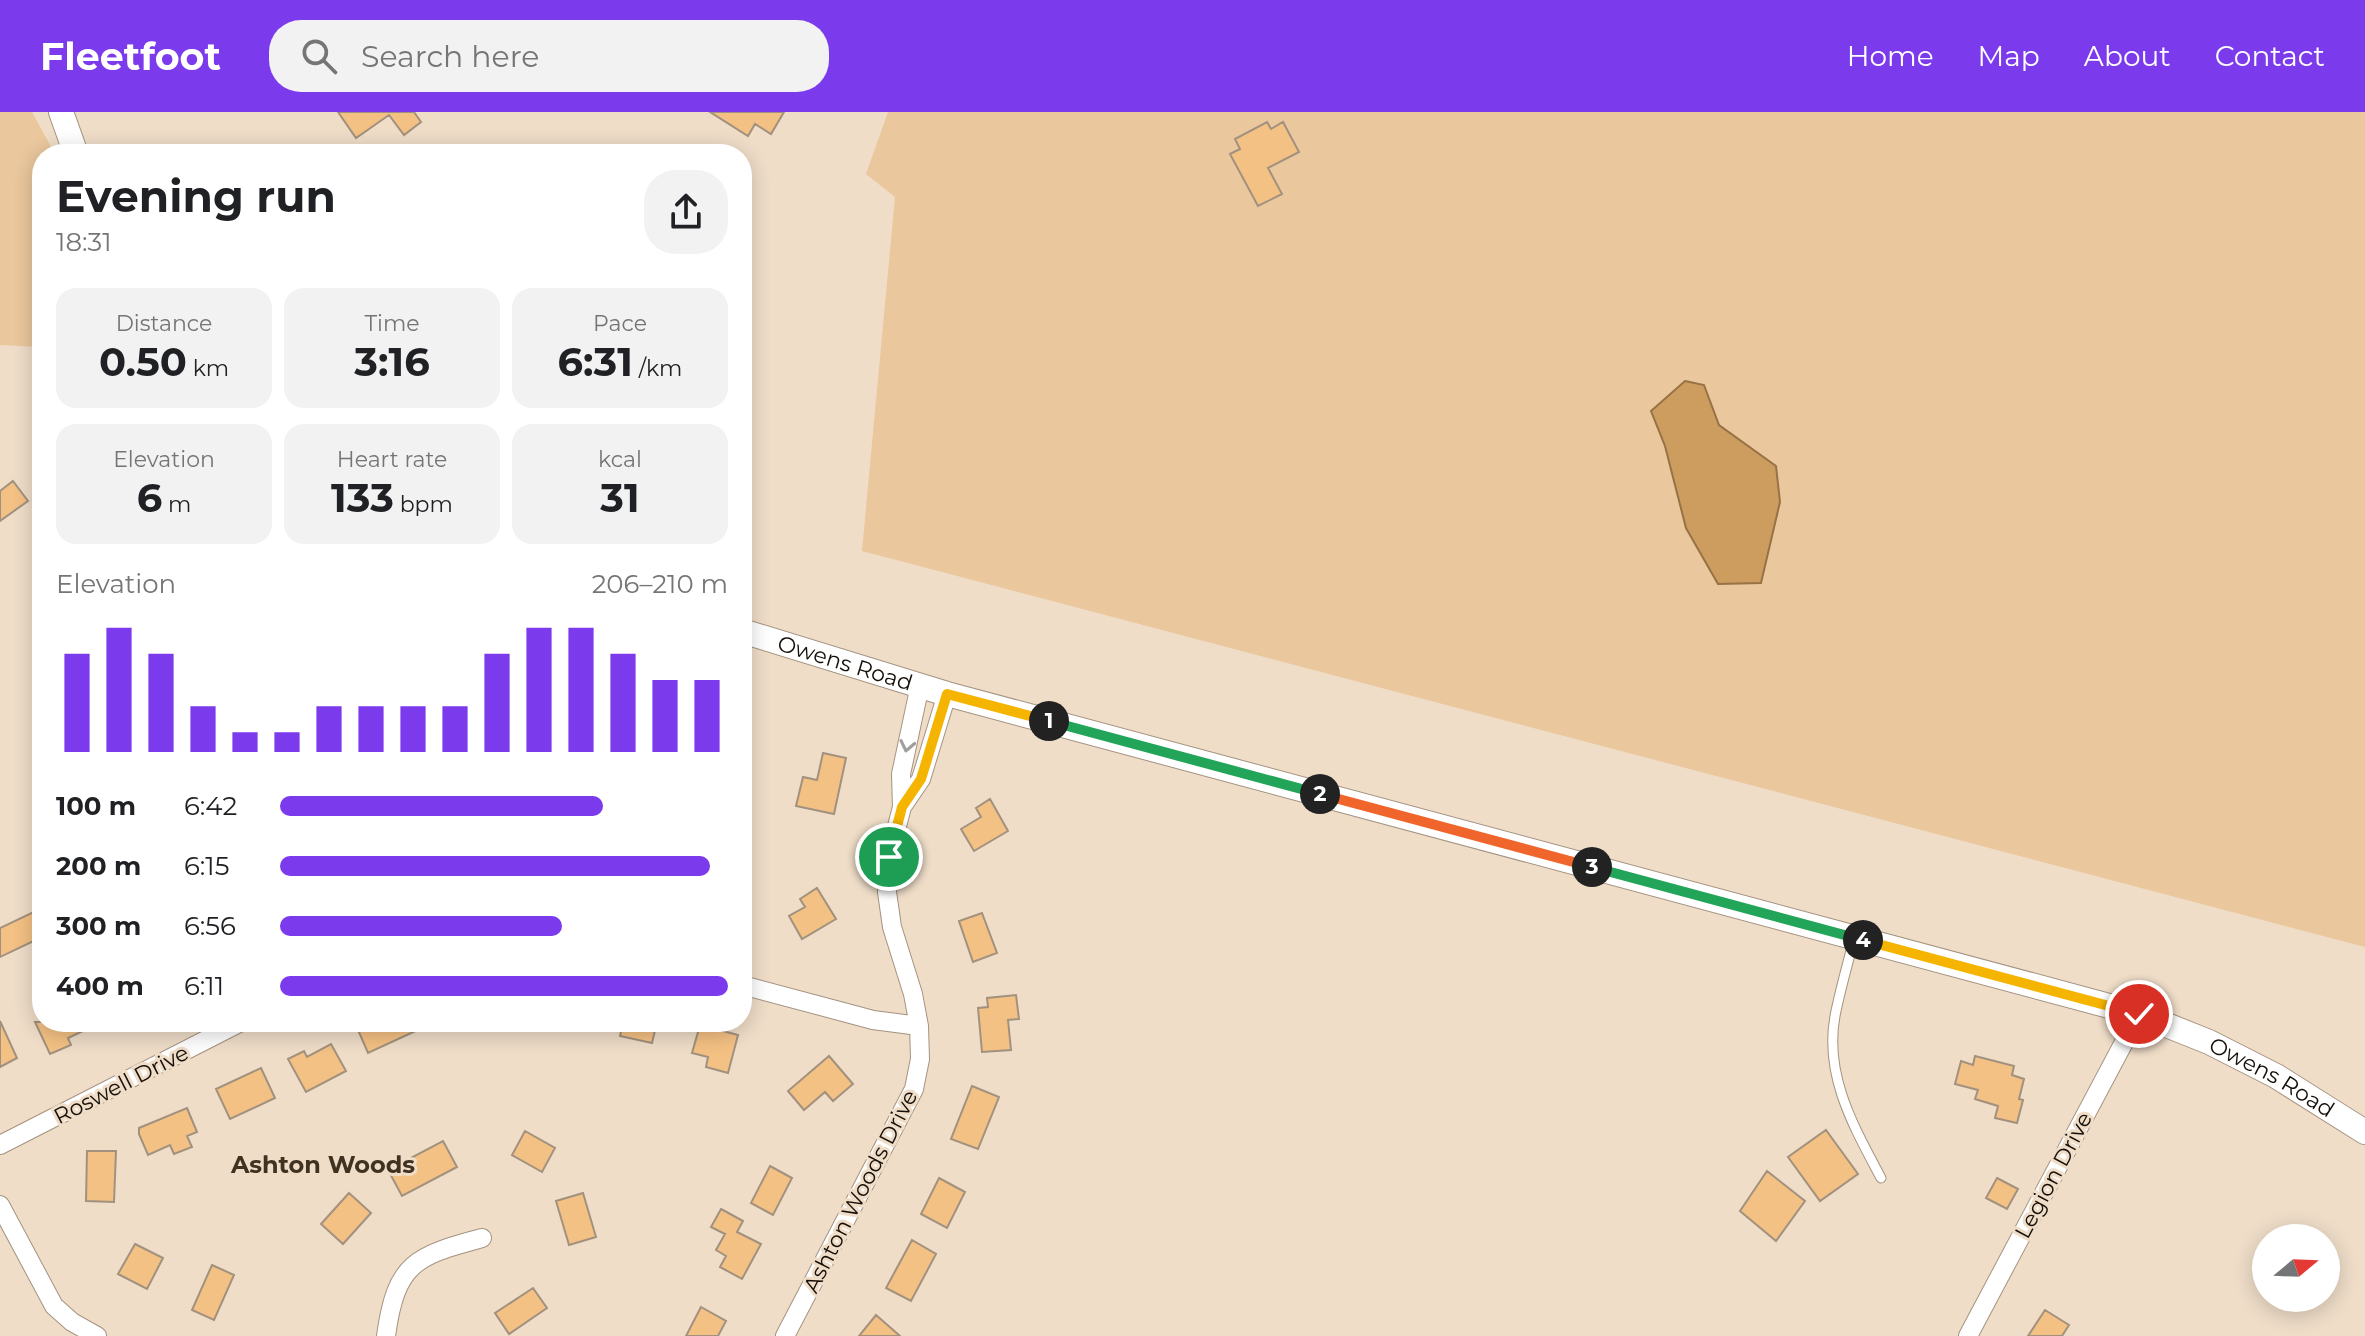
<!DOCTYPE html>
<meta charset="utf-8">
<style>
:root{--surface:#fff;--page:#f2f2f2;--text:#202124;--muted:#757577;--accent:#7c3aed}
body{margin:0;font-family:Montserrat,sans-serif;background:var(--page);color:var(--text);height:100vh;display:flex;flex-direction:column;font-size:30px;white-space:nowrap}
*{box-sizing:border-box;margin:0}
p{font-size:26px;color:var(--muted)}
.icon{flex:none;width:44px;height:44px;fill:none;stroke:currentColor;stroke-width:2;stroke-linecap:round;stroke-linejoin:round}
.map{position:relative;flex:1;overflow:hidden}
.side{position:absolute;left:32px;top:32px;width:720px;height:888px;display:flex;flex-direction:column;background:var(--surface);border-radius:32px;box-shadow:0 4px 20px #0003}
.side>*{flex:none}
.needle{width:52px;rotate:71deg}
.fabs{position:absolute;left:2252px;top:1112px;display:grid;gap:16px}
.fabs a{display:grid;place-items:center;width:88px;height:88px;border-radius:50%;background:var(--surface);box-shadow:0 4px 20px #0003;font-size:40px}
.pin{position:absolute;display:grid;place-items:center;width:68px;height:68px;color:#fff;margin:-34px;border:4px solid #fff;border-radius:50%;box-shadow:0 2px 8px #0007}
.km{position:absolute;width:40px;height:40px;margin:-20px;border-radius:50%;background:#222;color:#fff;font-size:22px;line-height:40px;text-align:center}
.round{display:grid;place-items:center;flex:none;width:84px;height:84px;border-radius:32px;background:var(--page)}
.headline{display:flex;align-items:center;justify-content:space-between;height:136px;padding:0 24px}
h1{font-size:44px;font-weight:700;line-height:60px}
.metrics{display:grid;grid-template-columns:repeat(3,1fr);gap:12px;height:136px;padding:8px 24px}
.metrics div{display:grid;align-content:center;border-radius:20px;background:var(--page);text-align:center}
.metrics b{font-size:40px;font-weight:700}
.metrics small{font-size:22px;font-weight:400}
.metrics p{font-size:22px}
.chart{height:224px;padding:16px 24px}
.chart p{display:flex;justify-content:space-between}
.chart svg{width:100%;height:144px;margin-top:8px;stroke:var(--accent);stroke-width:6}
ul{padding:0 24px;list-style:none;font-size:26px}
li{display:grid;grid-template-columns:128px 96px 1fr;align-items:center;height:60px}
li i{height:20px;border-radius:10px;background:var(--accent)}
header{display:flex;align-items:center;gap:48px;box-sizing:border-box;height:112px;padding:0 40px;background:var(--accent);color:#fff}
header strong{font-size:38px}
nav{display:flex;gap:44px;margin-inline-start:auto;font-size:28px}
.search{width:560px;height:72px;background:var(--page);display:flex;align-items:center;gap:20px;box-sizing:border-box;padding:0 28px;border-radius:32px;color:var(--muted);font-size:30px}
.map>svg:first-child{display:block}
.green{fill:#eac79d}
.water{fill:#cd9c5f;stroke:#967245;stroke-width:2}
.building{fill:#f4c184;stroke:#a2917e;stroke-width:2}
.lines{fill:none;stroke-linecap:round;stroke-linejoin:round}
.lane-casing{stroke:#a49380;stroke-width:11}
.street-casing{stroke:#a49380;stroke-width:20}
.secondary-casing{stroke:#a49380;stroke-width:26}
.lane{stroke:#fff;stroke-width:9}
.street{stroke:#fff;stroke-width:18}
.secondary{stroke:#fff;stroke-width:24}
.oneway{stroke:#a19f9c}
.split-1-casing{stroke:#fff;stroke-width:16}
.split-2-casing{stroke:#fff;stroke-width:16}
.split-3-casing{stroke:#fff;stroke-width:16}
.split-4-casing{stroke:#fff;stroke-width:16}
.split-5-casing{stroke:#fff;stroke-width:16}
.split-1{stroke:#f5b400;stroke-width:10}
.split-2{stroke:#22a559;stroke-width:10}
.split-3{stroke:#f0652b;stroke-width:10}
.split-4{stroke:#22a559;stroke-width:10}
.split-5{stroke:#f5b400;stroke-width:10}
.labels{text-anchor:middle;stroke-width:6;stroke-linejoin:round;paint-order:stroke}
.street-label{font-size:22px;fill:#150f08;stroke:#efddc8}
.neighbourhood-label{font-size:24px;font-weight:bold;fill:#403221;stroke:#efddc8}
</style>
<header>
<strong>Fleetfoot</strong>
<div class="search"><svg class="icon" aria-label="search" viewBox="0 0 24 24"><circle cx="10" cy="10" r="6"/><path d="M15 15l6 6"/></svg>Search here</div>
<nav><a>Home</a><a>Map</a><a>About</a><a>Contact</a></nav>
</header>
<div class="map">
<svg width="2365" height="1224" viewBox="0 0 2365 1224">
<rect width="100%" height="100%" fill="#efddc8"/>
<!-- green -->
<path class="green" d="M0,0H32L55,42H42V235L0,233Z
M888,0H2365V835L862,439L895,85L866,62Z"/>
<!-- water -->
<path class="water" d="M1685,269L1704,273L1719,313L1776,354L1780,390L1761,471L1718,472L1686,416L1665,334L1651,299Z"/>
<!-- building -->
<path class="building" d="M338,0H414L421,10L404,23L389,3L356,26Z
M710,0H784L771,22L755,12L748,24Z
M1267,10L1271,17L1283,10L1299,40L1268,56L1282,82L1258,94L1230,42L1240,37L1235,27Z
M13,369L28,389L0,409V379Z
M823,641L846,646L834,702L796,694L803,665L817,668Z
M990,687L1008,719L974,739L961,717L981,705L976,696Z
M817,776L836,807L802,827L789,804L805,795L800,787Z
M42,796V825L0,845V816Z
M982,801L997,841L973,850L959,809Z
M1016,883L1019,907L1008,908L1011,938L982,940L978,896L988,895L987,886Z
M0,909L17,946L0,955Z
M35,910H102L68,926L71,933L50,942Z
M375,910H435L368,941L358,918Z
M623,910H657L652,931L620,924Z
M700,913L738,923L728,961L706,955L708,945L692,941Z
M331,932L346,959L306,980L288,947L304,939L307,945Z
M829,944L853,972L833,989L825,980L804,998L788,979Z
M1975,944L2014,954L2012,963L2024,967L2019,987L2023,988L2017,1011L1995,1006L1998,994L1975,987L1978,978L1955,972L1961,949L1973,953Z
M261,956L275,986L230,1007L216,977Z
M972,974L999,985L978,1037L951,1027Z
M187,996L197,1020L187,1024L192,1035L174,1042L170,1033L148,1043L139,1022V1016Z
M1826,1018L1858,1062L1820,1089L1788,1045Z
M525,1019L555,1036L542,1060L512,1043Z
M443,1029L457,1055L402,1084L388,1058Z
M87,1039H116L114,1090L86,1089Z
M770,1054L792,1066L773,1103L751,1091Z
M1767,1059L1805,1089L1776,1129L1740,1099Z
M939,1066L965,1080L947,1116L921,1102Z
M1997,1066L2018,1077L2007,1097L1986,1086Z
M349,1081L371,1101L343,1132L321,1112Z
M583,1081L596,1125L569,1133L556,1089Z
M721,1097L743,1109L737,1120L761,1132L742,1167L720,1155L726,1144L716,1138L725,1122L711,1115Z
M912,1128L936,1142L911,1189L886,1176Z
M135,1132L163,1146L147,1177L118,1162Z
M212,1153L234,1163L214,1208L192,1198Z
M533,1176L547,1196L509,1222L495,1201Z
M701,1195L726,1209L718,1224H686Z
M2045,1198L2069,1213L2062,1224H2028Z
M876,1203L900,1224H859Z"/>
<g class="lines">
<!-- lane casing -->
<g class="lane-casing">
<path id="lane" d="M1854,826C1848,852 1840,878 1835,904C1824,964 1854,1015 1881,1066"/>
</g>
<!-- street casing -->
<g class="street-casing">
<path id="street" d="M902,695L921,667L947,582
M742,873L873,908L919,914
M0,1033L241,910
M0,1093L54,1194L72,1210L97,1224
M386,1224C396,1151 415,1144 482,1126
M785,1224L914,977L920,947L919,914L913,882L892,815L887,780L889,745L902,695L901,662L920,573
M1968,1224L2139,902"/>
</g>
<!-- secondary casing -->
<g class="secondary-casing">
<g id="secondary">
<path d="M61,0L76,42"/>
<path id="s1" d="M742,519L947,582L2139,902L2209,930L2276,964L2365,1020"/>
</g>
</g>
<!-- lane -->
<use href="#lane" class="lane"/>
<!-- street -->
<use href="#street" class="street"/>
<!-- secondary -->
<use href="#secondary" class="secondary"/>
</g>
<!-- one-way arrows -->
<defs><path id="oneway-chevron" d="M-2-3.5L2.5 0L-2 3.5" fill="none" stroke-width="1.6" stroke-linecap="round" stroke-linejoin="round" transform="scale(2)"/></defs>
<use class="oneway" href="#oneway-chevron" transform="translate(907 634) rotate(102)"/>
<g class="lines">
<!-- split-1 casing -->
<g class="split-1-casing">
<path id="split-1" d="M889,745L902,695L921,667L947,582L1049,609"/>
</g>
<!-- split-2 casing -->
<g class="split-2-casing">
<path id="split-2" d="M1049,609L1320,682"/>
</g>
<!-- split-3 casing -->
<g class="split-3-casing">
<path id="split-3" d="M1320,682L1592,755"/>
</g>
<!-- split-4 casing -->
<g class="split-4-casing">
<path id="split-4" d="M1592,755L1863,828"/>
</g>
<!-- split-5 casing -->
<g class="split-5-casing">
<path id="split-5" d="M1863,828L2139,902"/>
</g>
<!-- split-1 -->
<use href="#split-1" class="split-1"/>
<!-- split-2 -->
<use href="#split-2" class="split-2"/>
<!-- split-3 -->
<use href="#split-3" class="split-3"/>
<!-- split-4 -->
<use href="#split-4" class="split-4"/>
<!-- split-5 -->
<use href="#split-5" class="split-5"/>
</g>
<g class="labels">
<!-- street labels -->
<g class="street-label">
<text dy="8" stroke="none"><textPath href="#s1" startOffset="108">Owens Road</textPath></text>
<text dy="8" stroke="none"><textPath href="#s1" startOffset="1596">Owens Road</textPath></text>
<text transform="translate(121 972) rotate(-27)" y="8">Roswell Drive</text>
<text transform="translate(2053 1063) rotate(-62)" y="8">Legion Drive</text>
<text transform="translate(860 1079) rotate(-63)" y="8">Ashton Woods Drive</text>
</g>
<!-- neighbourhood labels -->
<g class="neighbourhood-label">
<text x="323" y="1061">Ashton Woods</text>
</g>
</g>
</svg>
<div class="fabs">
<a><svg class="needle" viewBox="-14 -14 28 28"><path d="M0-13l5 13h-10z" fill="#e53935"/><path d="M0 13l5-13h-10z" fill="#757577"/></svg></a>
</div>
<div class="pin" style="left:889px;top:745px;background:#1e9e55"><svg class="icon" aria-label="arrive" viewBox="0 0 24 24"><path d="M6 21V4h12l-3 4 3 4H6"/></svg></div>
<div class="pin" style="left:2139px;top:902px;background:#d93025"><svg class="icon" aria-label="check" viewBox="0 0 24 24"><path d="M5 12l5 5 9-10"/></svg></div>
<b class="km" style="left:1049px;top:609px">1</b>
<b class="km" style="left:1320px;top:682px">2</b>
<b class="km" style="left:1592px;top:755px">3</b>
<b class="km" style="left:1863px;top:828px">4</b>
<section class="side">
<div class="headline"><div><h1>Evening run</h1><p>18:31</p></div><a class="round"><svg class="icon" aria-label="share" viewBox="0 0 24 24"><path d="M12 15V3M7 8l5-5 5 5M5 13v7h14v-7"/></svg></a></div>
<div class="metrics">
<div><p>Distance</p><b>0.50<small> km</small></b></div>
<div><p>Time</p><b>3:16</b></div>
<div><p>Pace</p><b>6:31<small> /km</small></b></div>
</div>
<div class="metrics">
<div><p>Elevation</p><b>6<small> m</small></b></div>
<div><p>Heart rate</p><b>133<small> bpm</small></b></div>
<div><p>kcal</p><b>31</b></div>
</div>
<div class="chart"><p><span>Elevation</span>206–210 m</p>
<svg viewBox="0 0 160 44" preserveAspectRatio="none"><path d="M5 44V14M15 44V6M25 44V14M35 44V30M45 44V38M55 44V38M65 44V30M75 44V30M85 44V30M95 44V30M105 44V14M115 44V6M125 44V6M135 44V14M145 44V22M155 44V22"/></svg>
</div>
<ul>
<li><b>100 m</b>6:42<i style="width:72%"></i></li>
<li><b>200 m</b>6:15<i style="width:96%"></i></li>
<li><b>300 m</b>6:56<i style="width:63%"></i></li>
<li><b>400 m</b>6:11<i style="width:100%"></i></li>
</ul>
</section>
</div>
